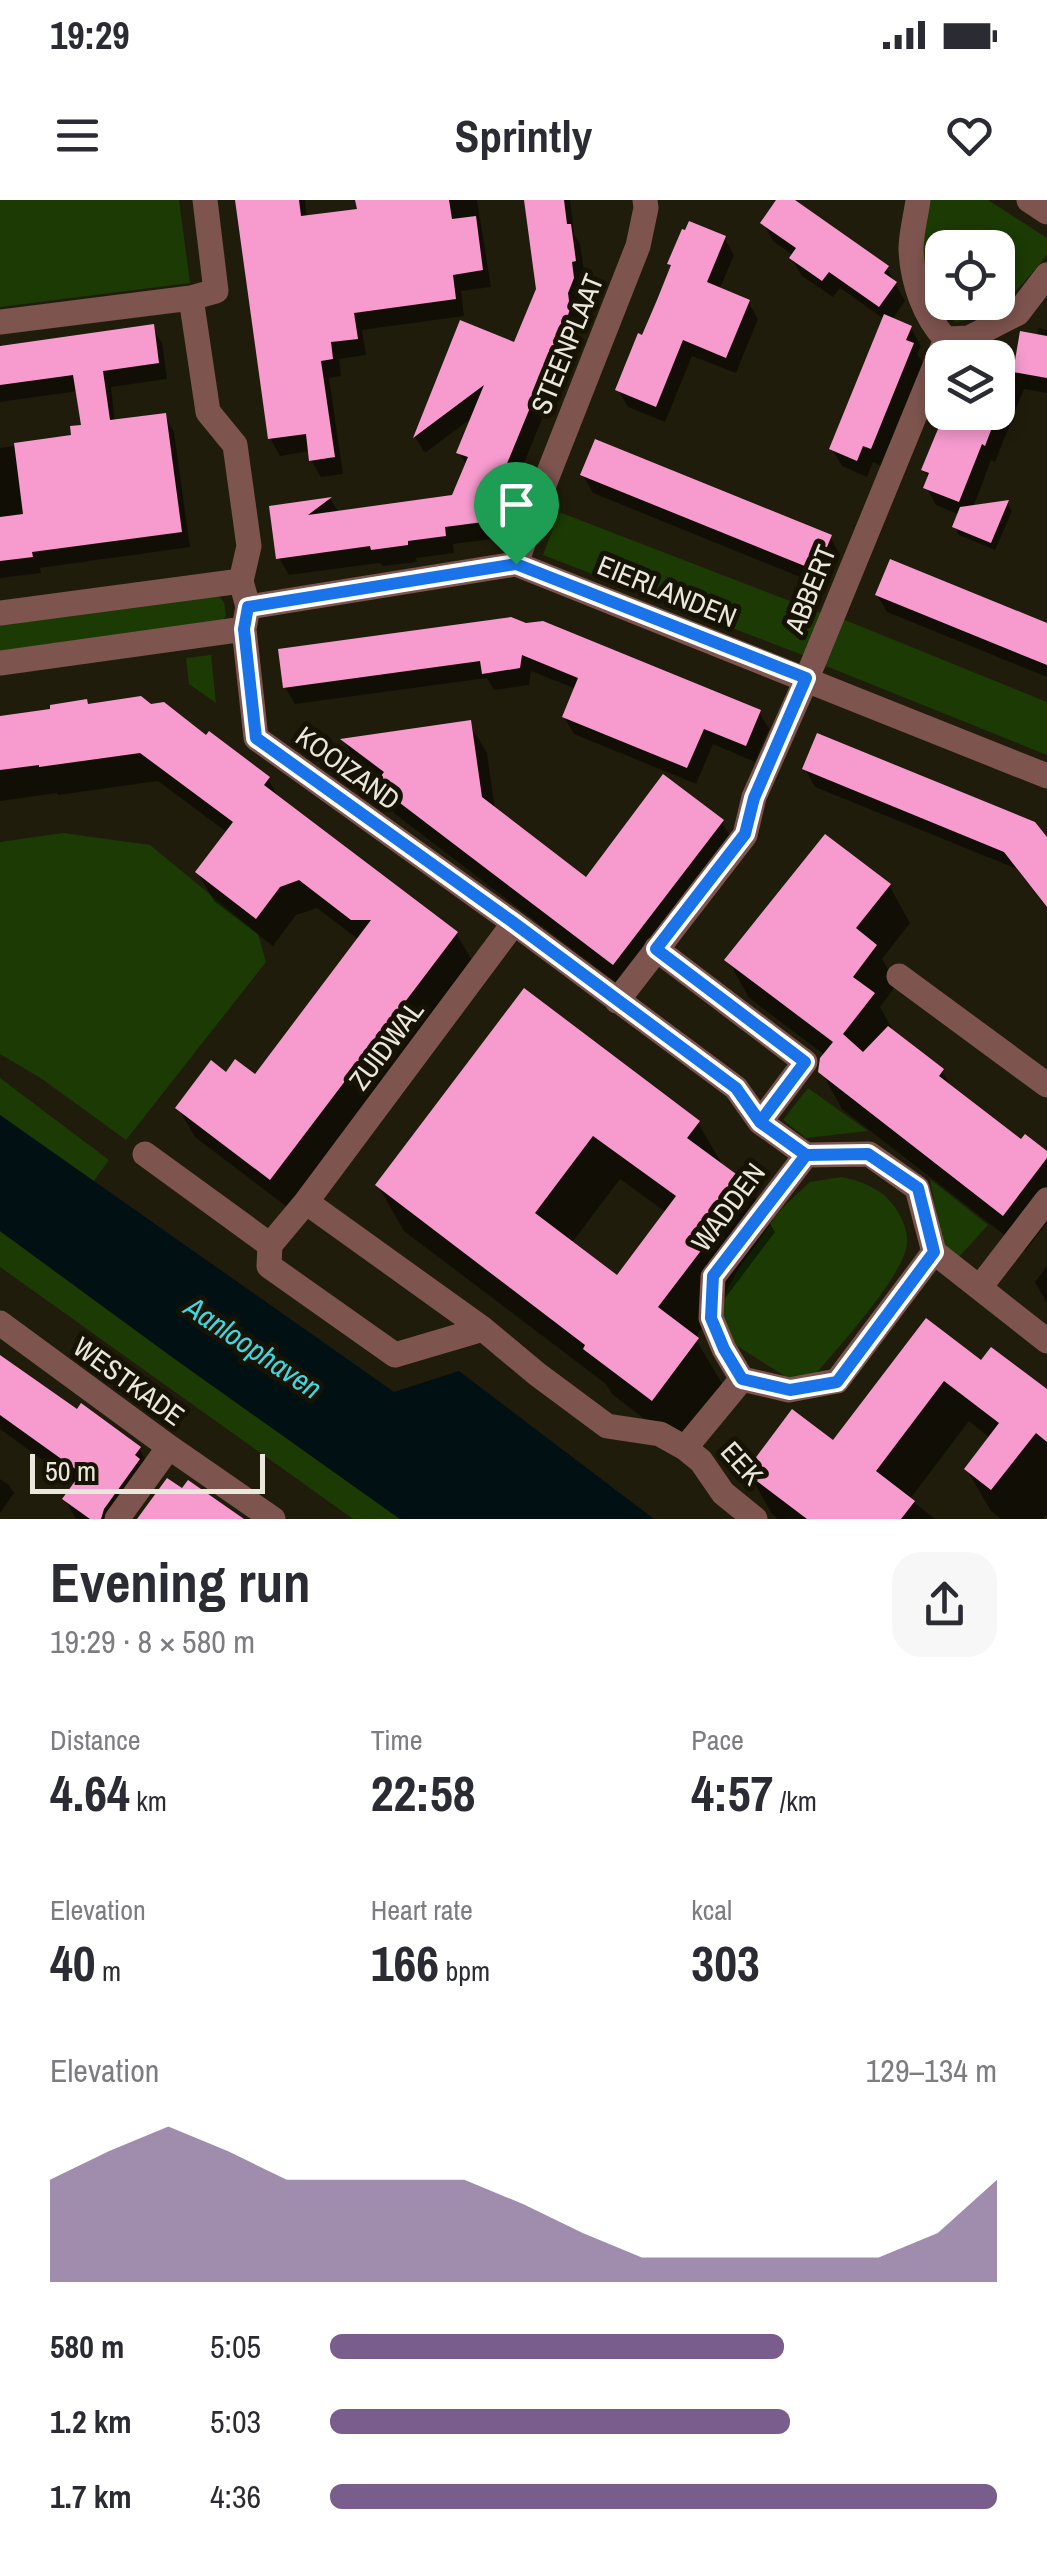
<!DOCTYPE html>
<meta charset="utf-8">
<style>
:root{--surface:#fff;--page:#f7f7f7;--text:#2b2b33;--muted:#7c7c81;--accent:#795d8c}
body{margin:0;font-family:"Archivo Narrow",sans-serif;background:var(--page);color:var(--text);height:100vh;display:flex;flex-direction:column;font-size:38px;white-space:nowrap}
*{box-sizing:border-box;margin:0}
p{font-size:32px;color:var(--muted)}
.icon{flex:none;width:55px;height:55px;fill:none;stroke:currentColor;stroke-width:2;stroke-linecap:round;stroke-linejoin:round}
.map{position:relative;height:1319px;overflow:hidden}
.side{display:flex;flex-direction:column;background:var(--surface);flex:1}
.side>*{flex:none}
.buttons{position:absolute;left:925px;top:30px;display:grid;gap:20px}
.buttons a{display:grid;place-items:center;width:90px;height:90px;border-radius:20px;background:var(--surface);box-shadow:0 5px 15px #0003;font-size:50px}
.scale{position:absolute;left:30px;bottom:25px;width:235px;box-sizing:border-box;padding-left:10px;border:5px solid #eae7dc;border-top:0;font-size:28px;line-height:35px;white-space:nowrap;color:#eae7dc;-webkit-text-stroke:8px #171304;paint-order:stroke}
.pin{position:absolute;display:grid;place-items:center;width:85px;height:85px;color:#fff;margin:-102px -42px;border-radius:50% 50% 50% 0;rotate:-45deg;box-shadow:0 0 10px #0007}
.pin .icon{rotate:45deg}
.round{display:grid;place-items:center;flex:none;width:105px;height:105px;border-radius:30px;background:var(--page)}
.overview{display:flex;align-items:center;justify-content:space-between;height:170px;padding:0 50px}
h1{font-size:55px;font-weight:700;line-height:75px}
.figures{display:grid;grid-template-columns:repeat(3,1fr);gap:15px;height:170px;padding:10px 50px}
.figures div{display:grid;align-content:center}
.figures b{font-size:50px;font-weight:700}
.figures small{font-size:28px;font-weight:400}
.figures p{font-size:28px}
.chart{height:280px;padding:20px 50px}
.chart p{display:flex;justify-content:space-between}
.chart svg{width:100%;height:180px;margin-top:10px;fill:var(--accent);opacity:.7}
ul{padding:0 50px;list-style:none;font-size:32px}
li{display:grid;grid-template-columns:160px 120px 1fr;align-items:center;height:75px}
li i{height:25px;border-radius:12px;background:var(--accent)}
.status{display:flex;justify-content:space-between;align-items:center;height:70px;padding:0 50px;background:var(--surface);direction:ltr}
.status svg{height:28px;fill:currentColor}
header{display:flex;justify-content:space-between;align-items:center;height:130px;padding:0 50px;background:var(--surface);font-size:45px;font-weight:700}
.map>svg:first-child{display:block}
.green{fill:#1b3a04;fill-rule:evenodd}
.water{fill:#011113}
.shadow{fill:#0007;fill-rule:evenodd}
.building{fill:#f79bce;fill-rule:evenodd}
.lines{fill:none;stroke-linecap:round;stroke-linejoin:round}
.minor{stroke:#7e544f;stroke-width:25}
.route-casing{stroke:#fff;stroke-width:20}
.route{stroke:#1a73e8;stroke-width:12}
.labels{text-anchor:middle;stroke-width:10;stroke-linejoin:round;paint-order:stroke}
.street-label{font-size:28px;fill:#eae7dc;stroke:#171304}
.water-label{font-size:30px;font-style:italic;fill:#3dd8e3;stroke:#171304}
</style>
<div class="status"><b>19:29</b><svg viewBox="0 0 49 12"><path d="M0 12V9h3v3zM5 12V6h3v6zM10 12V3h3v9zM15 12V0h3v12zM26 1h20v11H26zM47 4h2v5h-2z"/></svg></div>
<header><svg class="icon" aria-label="menu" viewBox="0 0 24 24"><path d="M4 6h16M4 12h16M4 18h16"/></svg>Sprintly<svg class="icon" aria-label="heart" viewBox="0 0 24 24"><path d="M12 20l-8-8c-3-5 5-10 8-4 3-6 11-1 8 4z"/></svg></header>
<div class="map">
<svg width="1047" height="1319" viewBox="0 0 1047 1319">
<rect width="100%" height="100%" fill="#201c0c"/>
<!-- green -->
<path class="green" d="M0,0H179L190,83L0,107Z
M929,0H988L1047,38V55C1021,86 997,119 955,122L932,98L921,60ZM942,48H998V102H942Z
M559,312L821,413L805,456L543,355Z
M217,394L224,402L226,416L221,423L0,454V418Z
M840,418L1047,502V555L821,464Z
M211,455L216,503L189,484L186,458Z
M63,633L150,645L258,734L266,762L126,940L42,879L0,854V642Z
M0,878L109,960L93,982L0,915Z
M808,888L868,931L806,938L783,920Z
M841,977C862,981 882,989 894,1006C903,1019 910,1034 906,1049C897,1083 839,1146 815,1175L788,1178L734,1144L719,1113L722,1099L737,1071L781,1009L810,982Z
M930,979L988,1025L958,1058L942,1044Z
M0,1031L172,1157L400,1319H353L0,1067Z"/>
<!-- water -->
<path class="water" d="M0,915L394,1192L459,1171L654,1319H400L172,1157L0,1031Z"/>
<!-- shadow -->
<path class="shadow" d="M238,0H305L307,18L359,11L358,0H477L491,87L461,91L464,116L362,130L366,155L339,159L341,176L329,178L343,274L321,277L311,260L310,251L280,256L270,238Z
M527,0H570L574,34L580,44L585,78L581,79L583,96L577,112L579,128L574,140L577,145L564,177L560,175L493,339L453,344L454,353L416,358L417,362L383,366L379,363L289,375L279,358L272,308L331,300L339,313L454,298L467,266L459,253L473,217L425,253L415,237L461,124L516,146L539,89Z
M763,23L887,68L905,101L892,120L911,128L921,146L917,154L923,163L881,266L873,262L867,277L842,266L832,249L884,119L840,88L833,97L802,76L792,59L794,56L773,41Z
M724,38L734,55L719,90L748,102L758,119L736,173L692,156L665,222L628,207L618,190L644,138L672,68L670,64Z
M152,127L162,143L167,179L111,187L115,222L165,216L174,232L190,347L40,368L41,373L0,378V248L74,237L84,227L78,191L0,202V144L4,147Z
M1039,128L1047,130V193L1024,189L995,262L991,260L973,308L1007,303L1012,311L995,350L959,335L955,327L960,315L936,305L926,287L929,279L924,270L998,212V163L1016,171L1037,137Z
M583,275L830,337L840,355L827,388L593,293Z
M877,395L1047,425V477L887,412Z
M511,420L759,512L769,529L755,562L713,544L696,584L574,534L564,517L576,489L531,471L529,485L494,490L487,478L295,504L285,487Z
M88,506L268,579L280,600L456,733L473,762L287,1007L195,937L178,908L227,875L255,878L359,740L317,708L296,715L273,746L214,701L198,673L228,633L158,581L58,595L57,593L0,601V519Z
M469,523L487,553L495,610L586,680L722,622L739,652L631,794L395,614L379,583L360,569L344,541Z
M805,569L1047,638V708L1017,669L815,587Z
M889,685L910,723L882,759L897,784L880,807L894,832L942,871L954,891L1022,942L1047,954V1023L1025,1051L842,909L821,871L826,856L749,798L728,760Z
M525,792L698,923L725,969L749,987L775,1032L695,1138L723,1185L678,1245L612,1194L606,1184L404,1031L378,986ZM620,979L667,1013L617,1079L571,1044Z
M1047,1066V1103L1035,1082Z
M926,1121L981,1164L1047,1193V1314L1043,1319H1001L991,1311L967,1270L990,1238L969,1221L910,1299L935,1319H778L772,1314L748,1272L834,1244Z
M0,1158L77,1213L139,1248L155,1276L132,1319H76L65,1300L76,1284L0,1229Z
M0,1279L9,1285L14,1293L0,1313Z"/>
<!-- building -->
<path class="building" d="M235,0H299L301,16L357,9L355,0H449L452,19L476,16L483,70L453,75L456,99L354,113L358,139L331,142L333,159L321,161L335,257L309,261L306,234L268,239Z
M524,0H564L567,24H571L576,61L572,62L574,78L568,93L570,109L565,124L568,126L554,161L550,159L483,322L445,327L446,336L408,341V345L371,350L370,346L276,359L269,306L332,297L308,315L452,295L468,257L456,253L484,185L413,238L460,120L514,142L536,89Z
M776,0H795L889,66L884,73L897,82L879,107L829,72L822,81L789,58L796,48L760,23Z
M689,21L726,36L707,82L750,100L726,158L683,140L656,207L615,190L638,133L642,135L657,100L671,65L667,64L682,29L685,30Z
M884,114L912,126L906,140L914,143L871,249L863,246L857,261L829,249Z
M154,124L159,163L103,171L110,220L166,213L182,332L32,352L33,357L0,361V317L23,314L14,243L71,235L70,226L81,225L73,175L0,185V146Z
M1020,131L1047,136V178L1013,172Z
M945,212H998L985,246L982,244L959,302L923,288L929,273L921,270Z
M595,239L832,335L817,371L580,275Z
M1009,300L991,343L952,327L960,307Z
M890,359L1047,423V465L875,395Z
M511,417L526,423L543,421L761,510L746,546L704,529L687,568L562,517L578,478L522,455L520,468L482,474L480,461L283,488L278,449Z
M141,496L151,504L164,502L206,535L209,531L270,577L264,585L458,732L270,980L175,908L211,860L226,872L235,859L255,874L371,720H351L299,680L280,687L256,719L195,672L233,622L140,553L39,567V565L0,570V516L50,509V505L87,499L88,504Z
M471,520L482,597L586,677L663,574L724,620L613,765L375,584L384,572L340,539Z
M817,533L1035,622L1047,637V707L1004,652L802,569Z
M825,634L891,684L856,728L877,745L853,777L875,793L843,834L863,852L888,826L944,869L939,876L1021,939L1025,934L1047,951V958L1003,1016L818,872L820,858L833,842L724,760Z
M524,788L700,921L687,938L751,985L658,1107L699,1138L652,1201L583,1149L585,1145L375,985ZM593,936L676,996L617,1075L535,1013Z
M926,1118L981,1160L991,1147L1047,1189V1242L1036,1233L991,1290L964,1269L999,1223L944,1181L876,1271L915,1301L901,1319H807L745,1272L792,1209L833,1240Z
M0,1155L77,1209L81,1203L141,1247L135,1255L140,1259L104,1309L101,1319H90L62,1299L81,1273L0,1215Z
M167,1278L182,1288L188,1280L244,1319H137Z"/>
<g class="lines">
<!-- minor -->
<path class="minor" d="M205,0L216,91L191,98L208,212L235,245L249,346L241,381L248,407L244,429L256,538L514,723L736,888L760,922L806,955
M918,0C916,16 911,33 911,49C912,80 924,117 946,139L969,138L1018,113L1047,75
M1029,0L1047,12
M0,122L191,98
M516,364L540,295L638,46L646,8L645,0
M248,407L516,364L1047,576
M0,413L241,381
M0,463L244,429
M656,749L805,862L760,922
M899,776L1047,885
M617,801L745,635L754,597L807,478L946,139
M145,954L270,1045L269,1066L395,1155L483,1129
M869,954L917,988L934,1052L837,1181L789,1190L742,1179L724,1149L711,1118L713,1077L806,955Z
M306,1002L483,1129L537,1174L607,1226L660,1234L685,1248L701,1261L723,1293L755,1319
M270,1045L306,1002L514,723
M934,1052L1047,1141
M980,1087L1047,1000
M0,1123L169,1247L273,1319
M685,1248L742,1179
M117,1319L169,1247"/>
</g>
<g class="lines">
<!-- route casing -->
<g class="route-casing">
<path id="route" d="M516,364L248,407L244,429L256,538L514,723L736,888L760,922L806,955L868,954L918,988L934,1052L837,1182L790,1190L742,1179L724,1149L711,1118L713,1076L806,955L760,922L805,862L656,749L745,634L754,598L806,478L516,364"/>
</g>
<!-- route -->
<use href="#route" class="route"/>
</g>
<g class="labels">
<!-- street labels -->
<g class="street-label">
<text transform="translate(567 144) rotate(-68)" y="10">STEENPLAAT</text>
<text transform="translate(810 389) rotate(-68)" y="10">ABBERT</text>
<text transform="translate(667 391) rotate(22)" y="10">EIERLANDEN</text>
<text transform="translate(348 568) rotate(36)" y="10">KOOIZAND</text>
<text transform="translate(386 845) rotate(-53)" y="10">ZUIDWAL</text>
<text transform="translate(728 1007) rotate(-53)" y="10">WADDEN</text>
<text transform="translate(129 1181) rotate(36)" y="10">WESTKADE</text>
<text transform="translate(742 1263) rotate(48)" y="10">EEK</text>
</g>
<!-- water labels -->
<g class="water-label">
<text transform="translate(253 1148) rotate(34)" y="10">Aanloophaven</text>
</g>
</g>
</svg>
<div class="buttons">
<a><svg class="icon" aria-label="locate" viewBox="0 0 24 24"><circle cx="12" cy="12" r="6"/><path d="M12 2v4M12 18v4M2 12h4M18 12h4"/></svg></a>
<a><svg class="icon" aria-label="layers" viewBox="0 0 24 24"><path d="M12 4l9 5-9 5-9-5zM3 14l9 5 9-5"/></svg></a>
</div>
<div class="scale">50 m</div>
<div class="pin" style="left:516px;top:364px;background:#1e9e55"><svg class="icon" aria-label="arrive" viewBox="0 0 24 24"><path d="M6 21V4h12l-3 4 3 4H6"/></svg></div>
</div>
<section class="side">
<div class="overview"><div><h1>Evening run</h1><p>19:29 · 8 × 580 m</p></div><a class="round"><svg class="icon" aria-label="share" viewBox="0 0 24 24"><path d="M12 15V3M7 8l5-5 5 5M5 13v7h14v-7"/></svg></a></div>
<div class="figures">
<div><p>Distance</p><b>4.64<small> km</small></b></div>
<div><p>Time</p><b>22:58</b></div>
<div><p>Pace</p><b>4:57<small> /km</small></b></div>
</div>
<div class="figures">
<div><p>Elevation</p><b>40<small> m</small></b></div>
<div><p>Heart rate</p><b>166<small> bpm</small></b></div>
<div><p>kcal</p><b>303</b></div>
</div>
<div class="chart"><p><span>Elevation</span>129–134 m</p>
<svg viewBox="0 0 160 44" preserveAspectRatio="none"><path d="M0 44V19L10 12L20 6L30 12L40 19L50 19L60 19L70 19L80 25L90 32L100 38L110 38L120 38L130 38L140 38L150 32L160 19V44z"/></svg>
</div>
<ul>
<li><b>580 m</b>5:05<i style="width:68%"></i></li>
<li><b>1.2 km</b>5:03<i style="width:69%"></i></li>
<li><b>1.7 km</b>4:36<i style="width:100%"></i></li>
</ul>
</section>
